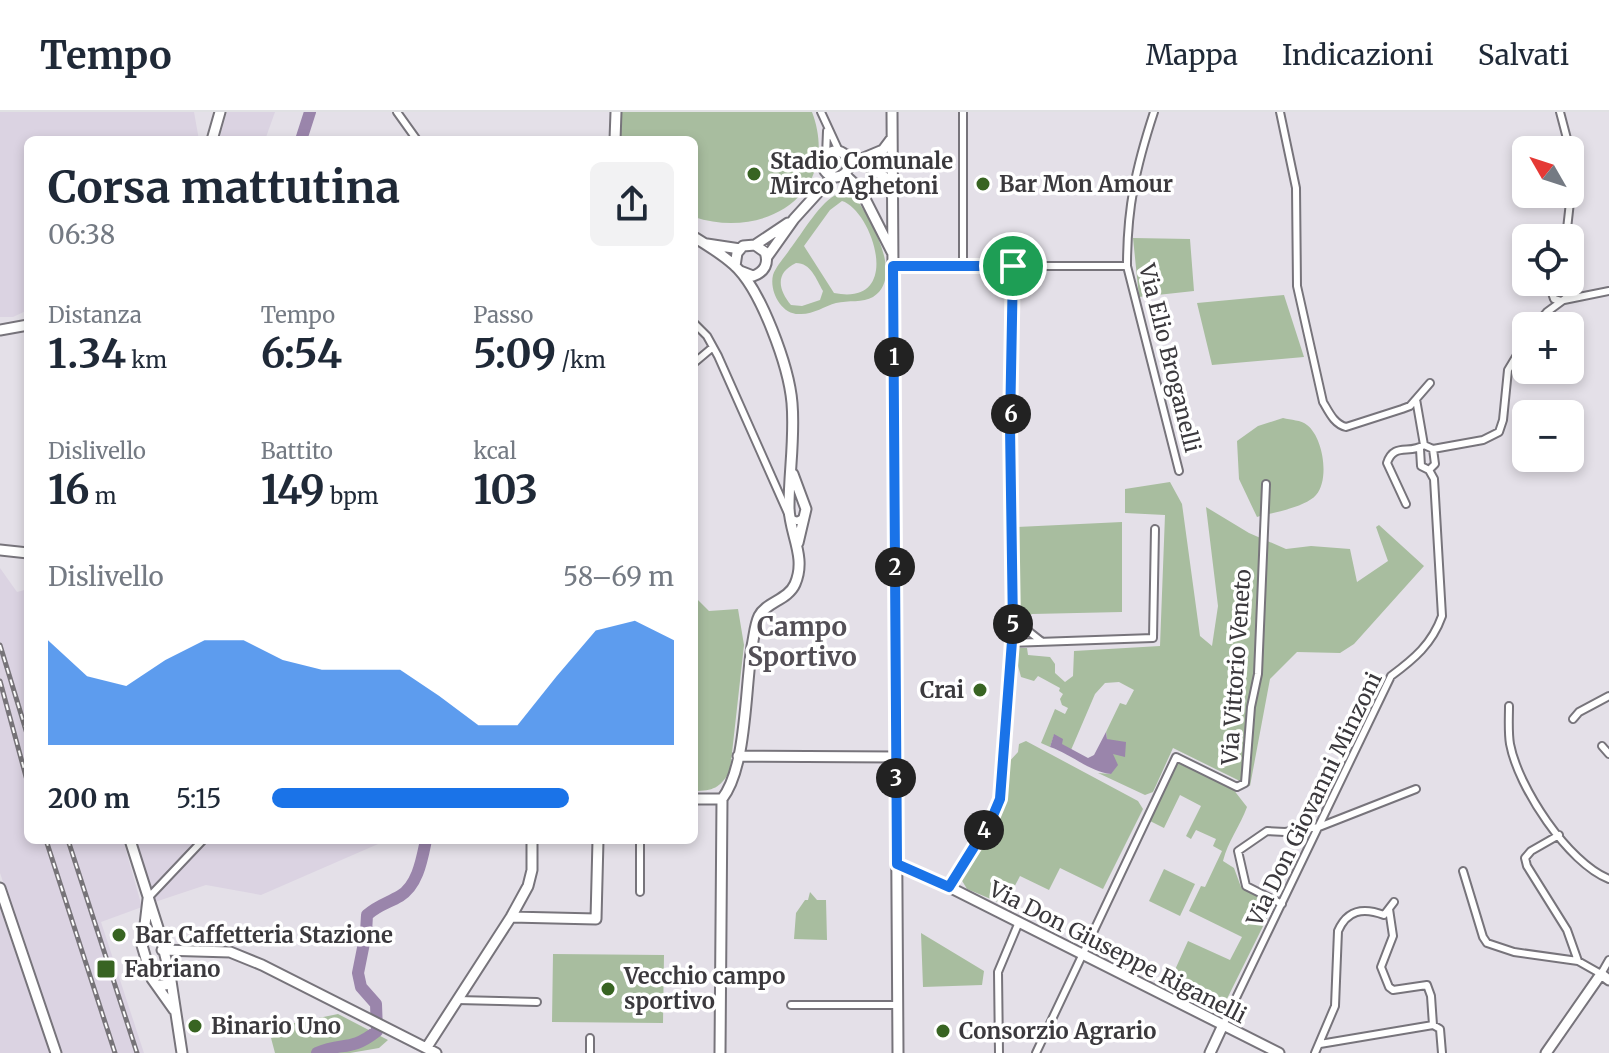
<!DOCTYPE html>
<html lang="it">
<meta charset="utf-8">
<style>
:root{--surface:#fff;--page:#f2f2f3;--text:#1f2937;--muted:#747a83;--line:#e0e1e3;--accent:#1a73e8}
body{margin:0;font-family:Merriweather,serif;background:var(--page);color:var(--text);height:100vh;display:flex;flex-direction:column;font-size:30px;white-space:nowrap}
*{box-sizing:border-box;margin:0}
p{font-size:26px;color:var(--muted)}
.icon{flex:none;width:44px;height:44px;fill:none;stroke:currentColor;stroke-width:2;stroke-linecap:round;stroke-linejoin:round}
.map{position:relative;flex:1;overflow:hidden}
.sheet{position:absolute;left:24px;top:24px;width:674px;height:708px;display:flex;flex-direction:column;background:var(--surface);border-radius:12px;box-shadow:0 4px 12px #0003}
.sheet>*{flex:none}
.needle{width:52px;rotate:309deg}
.fabs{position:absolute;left:1512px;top:24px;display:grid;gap:16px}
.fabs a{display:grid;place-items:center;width:72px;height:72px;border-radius:12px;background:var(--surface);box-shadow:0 4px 12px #0003;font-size:40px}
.pin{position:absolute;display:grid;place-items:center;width:68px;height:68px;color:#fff;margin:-34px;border:4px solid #fff;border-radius:50%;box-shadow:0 2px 8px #0007}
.km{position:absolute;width:40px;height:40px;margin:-20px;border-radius:50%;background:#222;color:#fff;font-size:22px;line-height:40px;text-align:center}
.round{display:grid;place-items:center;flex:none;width:84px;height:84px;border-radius:12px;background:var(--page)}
.headline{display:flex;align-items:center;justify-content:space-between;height:136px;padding:0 24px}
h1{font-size:44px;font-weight:700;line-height:60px}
.figures{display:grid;grid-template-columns:repeat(3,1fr);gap:12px;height:136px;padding:8px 24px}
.figures div{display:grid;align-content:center}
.figures b{font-size:40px;font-weight:700}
.figures small{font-size:22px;font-weight:400}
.figures p{font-size:22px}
.chart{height:224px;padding:16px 24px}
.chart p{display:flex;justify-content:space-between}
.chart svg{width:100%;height:144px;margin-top:8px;fill:var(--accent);opacity:.7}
ul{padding:0 24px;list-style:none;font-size:26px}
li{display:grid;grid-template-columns:128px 96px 1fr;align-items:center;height:60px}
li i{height:20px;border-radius:10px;background:var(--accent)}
header{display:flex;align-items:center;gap:48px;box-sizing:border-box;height:112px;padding:0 40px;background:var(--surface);border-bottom:2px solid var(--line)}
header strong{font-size:38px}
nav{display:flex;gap:44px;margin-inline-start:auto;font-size:28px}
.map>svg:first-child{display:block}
.built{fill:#dbd3e2}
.green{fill:#a8bd9f;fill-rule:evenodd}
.water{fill:#9a85ab}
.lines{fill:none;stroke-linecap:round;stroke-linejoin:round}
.river{stroke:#9a85ab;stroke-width:12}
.street-casing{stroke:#77747b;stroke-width:10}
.secondary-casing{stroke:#77747b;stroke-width:13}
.street{stroke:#fff;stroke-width:6}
.secondary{stroke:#fff;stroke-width:9}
.rail-casing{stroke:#777479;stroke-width:5}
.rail{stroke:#fff;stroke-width:2;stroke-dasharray:6;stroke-linecap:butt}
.route-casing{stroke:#fff;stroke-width:16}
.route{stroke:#1a73e8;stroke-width:10}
.poi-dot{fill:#386422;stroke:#fff;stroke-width:3}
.labels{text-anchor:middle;stroke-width:7;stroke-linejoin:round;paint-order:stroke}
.poi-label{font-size:22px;font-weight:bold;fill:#3b393d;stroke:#fff;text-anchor:start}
.street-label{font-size:22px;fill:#3b393d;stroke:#fff}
.quarter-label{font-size:26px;font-weight:bold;fill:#534f56;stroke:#fff}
</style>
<header>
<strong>Tempo</strong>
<nav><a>Mappa</a><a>Indicazioni</a><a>Salvati</a></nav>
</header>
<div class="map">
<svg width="1609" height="941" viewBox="0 0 1609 941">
<rect width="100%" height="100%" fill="#e4e0e8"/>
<!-- built -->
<path class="built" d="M0,0H194L199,28H28V198L13,205H0Z
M227,0H275L265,28H219Z
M0,456L17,480L28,477V728H123L142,795L101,810L144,941H60L0,761Z
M136,728H385V729L261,783L206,773L155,790Z
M0,796L50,941H0Z"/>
<!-- green -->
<path class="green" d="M622,0H812C842,80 766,129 694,105V28H620Z
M838,82H850L855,85C870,106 905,165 873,185C863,191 848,188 836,191C825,194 814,202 801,202C782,204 769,180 773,163C776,154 785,145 790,137C802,122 821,88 838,82ZM842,89C872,98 905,195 834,181L804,134L830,98ZM796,151C811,151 816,167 823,179L820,188L802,194L791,193C778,177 775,161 796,151Z
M1133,126L1190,127L1194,179L1139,185Z
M1284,183L1304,245L1212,253L1197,191Z
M1283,306C1291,308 1301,308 1307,313C1323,325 1330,367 1316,383C1306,395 1272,401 1257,405L1239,367L1237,329L1258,314Z
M1170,370L1182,392L1200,524L1212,534L1218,494L1206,395L1249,421L1286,437L1311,434L1350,437L1357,470L1388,449L1376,415L1379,413L1424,454L1354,532L1340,541L1297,540L1270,567L1250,674L1173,636L1153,680L1145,683L1098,661L1111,662V629L1107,627L1106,620L1120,591L1126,593L1134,578L1119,570L1105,571L1095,582L1071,638L1061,632L1054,623L1050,635L1041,631L1055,597L1065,602L1068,596L1062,593L1060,587L1063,582L1059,579L1060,576L1038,564L1034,569L1021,565L1016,546L1019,536H1027L1028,543L1050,545L1055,552V561L1065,570L1073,564L1074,539L1160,534L1165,403L1125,401V377Z
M1122,410V500L1032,502L1019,510L1017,415Z
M694,474L697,487L709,499L738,497L744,533L730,659C720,676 713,679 694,679Z
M1026,629L1138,689L1143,697L1103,777L1060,756L1049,778L1020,764L1005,793L967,777L961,767L1002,694L1007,652L1018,640L1019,632Z
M1178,651L1233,677L1247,695C1240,714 1228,729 1223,749L1234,756L1241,775L1270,789L1273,794L1220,901L1173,877L1169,871L1188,829L1230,848L1242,825L1189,799L1201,774L1205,775L1222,739L1213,734L1216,727L1196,718L1191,727L1186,724L1201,694L1180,683L1164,716L1150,709Z
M1164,757L1195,772L1180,804L1149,789Z
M810,780L817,788H826L827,828L794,827L796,801L805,788H808Z
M921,821L984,859L982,873L923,875Z
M553,842L664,843L663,911L552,910Z
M338,902L388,928L379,936L350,941H275L271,926L279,923L294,911Z"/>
<!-- water -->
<path class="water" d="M1106,620L1107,627L1126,630L1125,645L1113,642L1118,653L1111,662C1090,660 1071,642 1050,635L1054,622L1063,627L1062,632L1088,646L1094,643Z"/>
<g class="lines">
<!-- river -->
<path class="river" d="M301,28L310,0
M317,941C343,929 349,941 377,919L376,892L361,875L358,861L366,821L367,803C378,793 388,791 400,784C418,773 422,747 426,728"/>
<!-- street casing -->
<g class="street-casing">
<path id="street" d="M397,0L417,28
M821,0L839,39
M1154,0C1136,55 1127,95 1127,154L1179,359
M1280,0L1296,76L1297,174L1323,290C1329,300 1334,312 1346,315L1402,297L1410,294L1430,271
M1560,0L1570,38
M826,44L827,19
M1566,126L1571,81L1570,39
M893,154H1127
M963,155V0
M1564,188L1609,179
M1561,189L1554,187L1551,178L1557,173L1564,174
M694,211L707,224L718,244L790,406L797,409L803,406
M1535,214L1547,200L1566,186L1567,179L1564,170
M694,251L713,235
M1416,287L1424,333
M1420,337L1421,354L1429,358
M1406,392L1387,351C1394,330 1409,343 1424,333L1433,337L1483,328L1499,320L1503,308L1508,258L1526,228
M1013,507L1041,529
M1012,531L1153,526L1155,417
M1509,594C1509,606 1508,620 1510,632C1518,675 1568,751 1609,767
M1573,607L1579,600L1609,584
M1602,634L1609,642
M1559,723L1531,739L1525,746L1527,754L1567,818L1578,849
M1463,759L1483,825L1487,831L1514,840L1578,849L1601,862L1609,848
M949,775L992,706L1000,687L1013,516L1010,314L1013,154
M640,780V728
M149,785L203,728
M1282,792L1246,774L1238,739L1267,719L1285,720L1319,715L1416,677
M1389,797L1393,824L1381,855L1389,875L1393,878L1427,873L1431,884L1433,913
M457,888L537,890
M671,892H720
M791,893H897
M1223,913L1391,564C1414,547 1432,532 1442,504L1434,367L1429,358L1435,352L1433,337
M1320,932L1433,913L1440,917L1442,941
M590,941V926
M999,941L998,860L1019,810
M1036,941L1176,645L1237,675L1245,671L1251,595L1258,562L1266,372
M1315,941L1335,894L1338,819C1347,798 1363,795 1384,803L1394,790"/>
</g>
<!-- secondary casing -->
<g class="secondary-casing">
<path id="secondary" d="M892,0L898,941
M212,28L220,0
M615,28L616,0
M823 52a13 13 0 1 1 26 0a13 13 0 1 1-26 0Z
M847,43L859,48L892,70
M859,48L883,38L892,26
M844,62L860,77L892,140
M860,77L881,76L892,70
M694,125C707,133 722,142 734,153C761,177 789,255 792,291C795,326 789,360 789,395C789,421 807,445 795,472C788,488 766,490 759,504C755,512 754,525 752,534C745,576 747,655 722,687L720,941
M707,132L740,137
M755,133L788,111
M767,145L794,107L833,64
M735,154L737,141L743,134L755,133L765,140C769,151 765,160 753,164L740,159
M0,218L28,213
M793,362L806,397L798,431
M0,438L28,441
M738,644L896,645
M694,687H722
M130,728L159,819L171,867L165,873H157
M897,752L949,775L1279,941
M0,776L56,941
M148,787L144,821L141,830L152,867L174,898
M511,805L596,807L598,728
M162,838L230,840L262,853L436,941
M171,869L182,941
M427,935L511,805L528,774L532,758V728
M1210,941L1223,913
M1546,941L1601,862L1609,868"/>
</g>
<!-- street -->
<use href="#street" class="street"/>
<!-- secondary -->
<use href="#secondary" class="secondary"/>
<!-- rail casing -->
<g class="rail-casing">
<path id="rail" d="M0,533L28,625
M0,569L28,672
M46,728L115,941
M68,728L137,941"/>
</g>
<!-- rail -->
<use href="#rail" class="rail"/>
</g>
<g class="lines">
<!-- route casing -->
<g class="route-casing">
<path id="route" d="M893,154H1013L1010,314L1013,516L1000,687L992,706L949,775L897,752Z"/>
</g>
<!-- route -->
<use href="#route" class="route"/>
</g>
<!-- markers -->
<g class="poi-dot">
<circle cx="754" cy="62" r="8"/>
<circle cx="983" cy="72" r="8"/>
<circle cx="980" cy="578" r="8"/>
<circle cx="119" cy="823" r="8"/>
<rect x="96" y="847" width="20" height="20" rx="4"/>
<circle cx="608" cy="877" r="8"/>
<circle cx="195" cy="914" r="8"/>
<circle cx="943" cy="919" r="8"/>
</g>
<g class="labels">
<!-- poi labels -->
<g class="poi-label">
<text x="770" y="57">Stadio Comunale<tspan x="770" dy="25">Mirco Aghetoni</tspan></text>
<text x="999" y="80">Bar Mon Amour</text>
<text x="964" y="586" text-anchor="end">Crai</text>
<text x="135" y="831">Bar Caffetteria Stazione</text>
<text x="124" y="865">Fabriano</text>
<text x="624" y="872">Vecchio campo<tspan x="624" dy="25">sportivo</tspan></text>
<text x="211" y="922">Binario Uno</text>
<text x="959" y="927">Consorzio Agrario</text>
</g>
<!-- street labels -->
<g class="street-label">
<text transform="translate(1170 246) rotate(76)" y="8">Via Elio Broganelli</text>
<text transform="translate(1236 555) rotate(-86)" y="8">Via Vittorio Veneto</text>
<text transform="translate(1314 687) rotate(-64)" y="8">Via Don Giovanni Minzoni</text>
<text transform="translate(1118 840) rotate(27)" y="8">Via Don Giuseppe Riganelli</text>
</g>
<!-- quarter labels -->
<g class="quarter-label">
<text x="802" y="524">Campo<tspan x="802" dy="30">Sportivo</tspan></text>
</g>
</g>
</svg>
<div class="fabs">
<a><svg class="needle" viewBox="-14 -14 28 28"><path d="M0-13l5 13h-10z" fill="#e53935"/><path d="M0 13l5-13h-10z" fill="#747a83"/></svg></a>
<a><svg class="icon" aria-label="locate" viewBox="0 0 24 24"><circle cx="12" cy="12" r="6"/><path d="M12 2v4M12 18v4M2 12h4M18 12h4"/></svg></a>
<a>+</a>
<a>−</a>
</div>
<div class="pin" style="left:1013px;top:154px;background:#1e9e55"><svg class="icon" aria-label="arrive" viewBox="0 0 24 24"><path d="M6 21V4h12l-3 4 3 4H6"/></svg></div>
<b class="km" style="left:894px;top:245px">1</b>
<b class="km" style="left:895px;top:455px">2</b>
<b class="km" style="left:896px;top:666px">3</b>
<b class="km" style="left:984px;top:718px">4</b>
<b class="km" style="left:1013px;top:512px">5</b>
<b class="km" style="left:1011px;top:302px">6</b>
<section class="sheet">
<div class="headline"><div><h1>Corsa mattutina</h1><p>06:38</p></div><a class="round"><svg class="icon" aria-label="share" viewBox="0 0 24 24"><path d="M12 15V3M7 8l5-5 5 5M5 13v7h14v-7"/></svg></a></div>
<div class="figures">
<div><p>Distanza</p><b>1.34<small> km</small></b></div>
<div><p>Tempo</p><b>6:54</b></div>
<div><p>Passo</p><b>5:09<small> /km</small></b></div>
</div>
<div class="figures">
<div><p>Dislivello</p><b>16<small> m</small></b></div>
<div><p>Battito</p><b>149<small> bpm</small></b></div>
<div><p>kcal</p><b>103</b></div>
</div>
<div class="chart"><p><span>Dislivello</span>58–69 m</p>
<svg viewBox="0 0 160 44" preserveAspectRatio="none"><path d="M0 44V12L10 23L20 26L30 18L40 12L50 12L60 18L70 21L80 21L90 21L100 29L110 38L120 38L130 23L140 9L150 6L160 12V44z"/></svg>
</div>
<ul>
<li><b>200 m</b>5:15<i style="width:74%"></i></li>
</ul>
</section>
</div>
